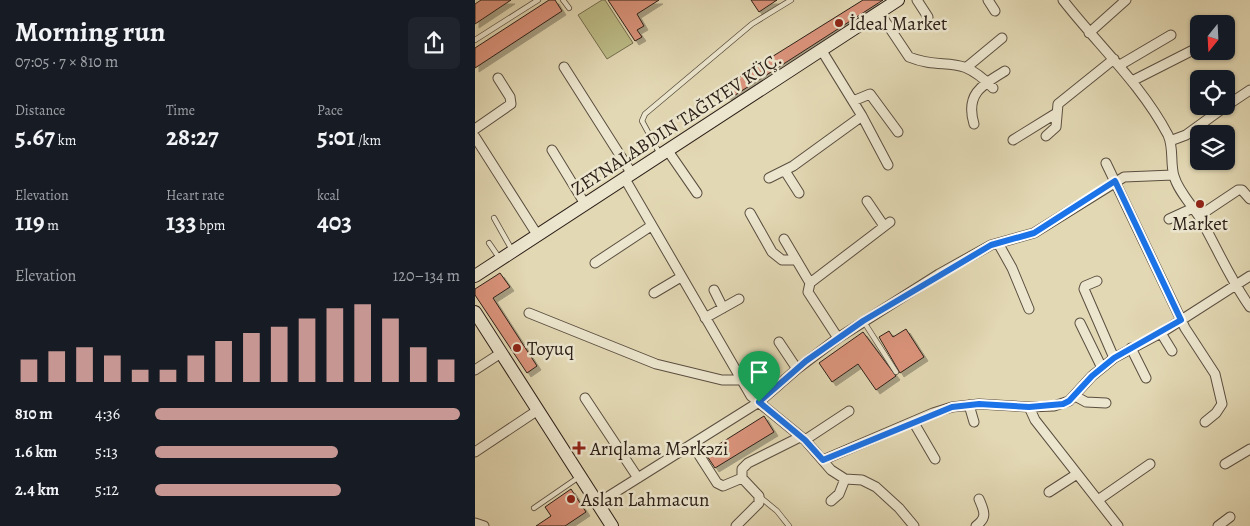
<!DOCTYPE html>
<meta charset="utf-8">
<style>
:root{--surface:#171b24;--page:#20242c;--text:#f1f3f6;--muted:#9ea1a6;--accent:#c59692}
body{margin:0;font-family:Alegreya,serif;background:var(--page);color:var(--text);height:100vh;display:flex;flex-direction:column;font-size:19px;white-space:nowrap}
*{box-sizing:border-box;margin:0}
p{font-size:16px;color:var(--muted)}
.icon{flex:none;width:28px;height:28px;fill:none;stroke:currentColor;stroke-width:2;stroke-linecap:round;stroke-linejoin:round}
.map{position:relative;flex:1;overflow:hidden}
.sheet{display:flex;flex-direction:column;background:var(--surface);width:475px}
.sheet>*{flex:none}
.needle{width:32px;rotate:198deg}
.tools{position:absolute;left:715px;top:15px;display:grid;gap:10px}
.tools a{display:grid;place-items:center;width:45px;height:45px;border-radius:8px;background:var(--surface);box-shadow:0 1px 4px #0004;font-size:25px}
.pin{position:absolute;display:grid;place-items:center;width:42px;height:42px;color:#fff;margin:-51px -21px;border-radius:50% 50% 50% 0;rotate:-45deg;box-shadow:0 0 5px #0007}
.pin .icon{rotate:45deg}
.round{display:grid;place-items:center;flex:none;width:52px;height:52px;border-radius:8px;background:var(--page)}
.overview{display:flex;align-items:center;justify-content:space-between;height:85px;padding:0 15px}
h1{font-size:28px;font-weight:700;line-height:38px}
.figures{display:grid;grid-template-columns:repeat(3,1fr);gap:8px;height:85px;padding:5px 15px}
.figures div{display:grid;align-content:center}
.figures b{font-size:25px;font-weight:700}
.figures small{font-size:14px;font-weight:400}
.figures p{font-size:14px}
.chart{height:140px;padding:10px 15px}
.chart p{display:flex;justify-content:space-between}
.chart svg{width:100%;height:90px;margin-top:5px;stroke:var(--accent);stroke-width:6}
ul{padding:0 15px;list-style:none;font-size:16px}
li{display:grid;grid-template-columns:80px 60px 1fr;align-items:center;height:38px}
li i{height:12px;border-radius:6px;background:var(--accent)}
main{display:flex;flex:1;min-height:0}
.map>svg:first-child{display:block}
.green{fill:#bcbc87;stroke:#746e50}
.building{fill:#db947b;stroke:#2d2019;filter:url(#shadow)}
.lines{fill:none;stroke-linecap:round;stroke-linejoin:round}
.lane-casing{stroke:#5a4e40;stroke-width:6}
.street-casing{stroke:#5a4e40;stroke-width:11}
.secondary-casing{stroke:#2d2019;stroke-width:14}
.lane{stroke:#ece6ce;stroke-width:4.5}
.street{stroke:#ece6ce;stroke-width:9}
.secondary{stroke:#ece6ce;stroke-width:12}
.route-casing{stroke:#fff;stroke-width:10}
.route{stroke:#1a73e8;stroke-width:6}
.poi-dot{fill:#8f2418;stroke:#ece6ce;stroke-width:2}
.labels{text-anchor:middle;stroke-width:5;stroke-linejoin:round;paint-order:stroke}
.poi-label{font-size:19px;fill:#2d2019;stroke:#ece6ce;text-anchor:start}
.street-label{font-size:19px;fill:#2d2019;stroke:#ece6ce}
</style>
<main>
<section class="sheet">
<div class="overview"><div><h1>Morning run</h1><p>07:05 · 7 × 810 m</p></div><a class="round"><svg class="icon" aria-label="share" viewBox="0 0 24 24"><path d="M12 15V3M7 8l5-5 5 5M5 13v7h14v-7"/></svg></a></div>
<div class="figures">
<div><p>Distance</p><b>5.67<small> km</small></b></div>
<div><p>Time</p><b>28:27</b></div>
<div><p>Pace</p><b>5:01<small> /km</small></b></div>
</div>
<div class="figures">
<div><p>Elevation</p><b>119<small> m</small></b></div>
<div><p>Heart rate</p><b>133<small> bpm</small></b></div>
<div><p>kcal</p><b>403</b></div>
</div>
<div class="chart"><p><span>Elevation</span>120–134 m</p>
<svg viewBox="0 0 160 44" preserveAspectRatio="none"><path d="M5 44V33M15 44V29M25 44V27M35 44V31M45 44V38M55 44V38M65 44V31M75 44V24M85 44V20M95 44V17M105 44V13M115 44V8M125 44V6M135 44V13M145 44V27M155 44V33"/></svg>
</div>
<ul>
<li><b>810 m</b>4:36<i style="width:100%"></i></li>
<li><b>1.6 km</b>5:13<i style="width:60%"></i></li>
<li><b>2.4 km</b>5:12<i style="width:61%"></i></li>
</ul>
</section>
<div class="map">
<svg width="775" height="526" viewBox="0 0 775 526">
<defs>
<filter id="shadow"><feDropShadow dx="4" dy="4" stdDeviation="0" flood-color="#0004"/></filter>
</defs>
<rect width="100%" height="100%" fill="#e2d8b3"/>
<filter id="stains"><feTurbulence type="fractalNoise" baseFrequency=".004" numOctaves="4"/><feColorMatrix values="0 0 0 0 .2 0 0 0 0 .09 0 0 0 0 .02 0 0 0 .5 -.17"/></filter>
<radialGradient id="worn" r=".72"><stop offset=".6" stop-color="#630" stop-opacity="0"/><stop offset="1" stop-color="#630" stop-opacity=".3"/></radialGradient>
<!-- green -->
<path class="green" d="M127,0H130L158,43L132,59L103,15Z"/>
<!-- building -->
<path class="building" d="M6,0H36L0,24V4Z
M74,0H80L87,11L0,68V48Z
M133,0H184L162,14L169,26L162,30L167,37L160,41Z
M276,0H302L284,12Z
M388,0H408L254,99L247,88Z
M25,273L35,287L18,298L62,366L52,373L0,295V289Z
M431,329L449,357L425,373L404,337L414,331L418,337Z
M388,332L421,376L401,390L383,364L357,382L344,363Z
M289,416L299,432L240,468L230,453Z
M96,489L111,512L90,526H61L76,516L70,507Z"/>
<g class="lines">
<!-- lane casing -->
<g class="lane-casing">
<path id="lane" d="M88,0L94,8
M0,40L63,0
M185,154L167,121L170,114L277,24L316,0
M19,218L37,250
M14,243L25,259
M389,322L421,372
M285,497L302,511L314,526
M59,508L104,477"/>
</g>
<!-- street casing -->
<g class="street-casing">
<path id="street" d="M442,0L453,17
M513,0L520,11
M588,0C623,45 666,84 693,135C699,148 695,163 699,176C703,191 717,205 725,218C742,248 755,279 775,307
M404,12L434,57C471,72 482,51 518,88
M614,33L651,0
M347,51L387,116L413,165
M645,65L696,35
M89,67L157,174
M492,67L527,38
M657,81L724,47
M378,101L395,94L423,132
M751,106L775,90
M499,124C490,94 507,85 530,71
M0,129L36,104L35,97L23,78
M571,136L581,127L583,104L639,59
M0,137L63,236
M538,140L580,114
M695,141L711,135L751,106
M77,150L110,204
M193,151L222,193
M631,163L710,328L740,374L747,404L741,413L730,422
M310,171L324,193
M294,178L318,166L387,116
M150,179L276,396L330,440L356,470L370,479L387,480L401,487L424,508L439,526
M392,201L409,226
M275,213L297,252L307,260H320
M724,216L763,190H767L775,199
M694,219L718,208
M309,239L335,283L333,292L363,338
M523,243L537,268L554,309
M120,263L176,226
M622,281L610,286L609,289L639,358
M335,283L415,222
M239,290L248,308
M179,293L206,277
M54,313L181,364L247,380H266
M230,318L264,299
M605,323L627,368
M686,333L697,351
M304,342L322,369
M656,348L671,378
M0,370L26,353
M600,396L611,402L631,403
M110,398L163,478
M494,405L499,422
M554,407L560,420L643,526
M439,423L460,459
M330,440L374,411
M217,444L242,483L248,486L267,478
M0,452L63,410
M348,460L458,413L477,407L504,404L554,407L579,406L594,401L617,376L639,358L686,333L775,276
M750,464L775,449
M574,492L602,474
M623,500L675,464
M356,501L364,494L370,479
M123,503L284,402L322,369L363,338L464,274L516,245L559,233L649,177L698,175
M0,523L9,526
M261,526L284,503V496L267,478V469L273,463L325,437
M501,526C513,517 509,511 504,499
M743,526L755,517"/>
</g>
<!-- secondary casing -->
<g class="secondary-casing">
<path id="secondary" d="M0,276L423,0
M0,312L137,526"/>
</g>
<!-- lane -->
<use href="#lane" class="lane"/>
<!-- street -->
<use href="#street" class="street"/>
<!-- secondary -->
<use href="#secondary" class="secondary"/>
</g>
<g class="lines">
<!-- route casing -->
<g class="route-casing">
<path id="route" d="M640,181L706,320L639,358L617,376L594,401L588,404L554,407L504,404L477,407L348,460L330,440L284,402L331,361L388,321L516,245L559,233Z"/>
</g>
<!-- route -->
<use href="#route" class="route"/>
</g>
<!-- markers -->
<g class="poi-dot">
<circle cx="364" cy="23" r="5"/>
<circle cx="725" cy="204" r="5"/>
<circle cx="42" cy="348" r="5"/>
<path d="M101.5 440.5h5v5h5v5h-5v5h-5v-5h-5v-5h5z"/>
<circle cx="96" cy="499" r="5"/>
</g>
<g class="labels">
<!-- poi labels -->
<g class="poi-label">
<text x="374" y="30">İdeal Market</text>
<text x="725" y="230" text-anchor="middle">Market</text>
<text x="52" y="355">Toyuq</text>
<text x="115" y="455">Arıqlama Mərkəzi</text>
<text x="106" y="506">Aslan Lahmacun</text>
</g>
<!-- street labels -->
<g class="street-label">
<text transform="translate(201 123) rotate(-33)" y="7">ZEYNALABDIN TAĞIYEV KÜÇ.</text>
</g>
</g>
<rect width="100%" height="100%" filter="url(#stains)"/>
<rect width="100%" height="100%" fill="url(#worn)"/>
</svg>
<div class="tools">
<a><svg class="needle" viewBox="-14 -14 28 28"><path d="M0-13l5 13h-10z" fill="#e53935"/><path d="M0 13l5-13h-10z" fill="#9ea1a6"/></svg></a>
<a><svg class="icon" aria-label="locate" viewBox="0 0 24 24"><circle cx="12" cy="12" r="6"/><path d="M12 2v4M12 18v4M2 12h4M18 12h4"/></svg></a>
<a><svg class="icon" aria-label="layers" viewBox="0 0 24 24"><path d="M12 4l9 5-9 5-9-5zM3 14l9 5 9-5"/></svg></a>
</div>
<div class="pin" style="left:284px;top:402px;background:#1e9e55"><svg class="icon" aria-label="arrive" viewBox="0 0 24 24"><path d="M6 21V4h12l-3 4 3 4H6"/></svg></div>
</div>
</main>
